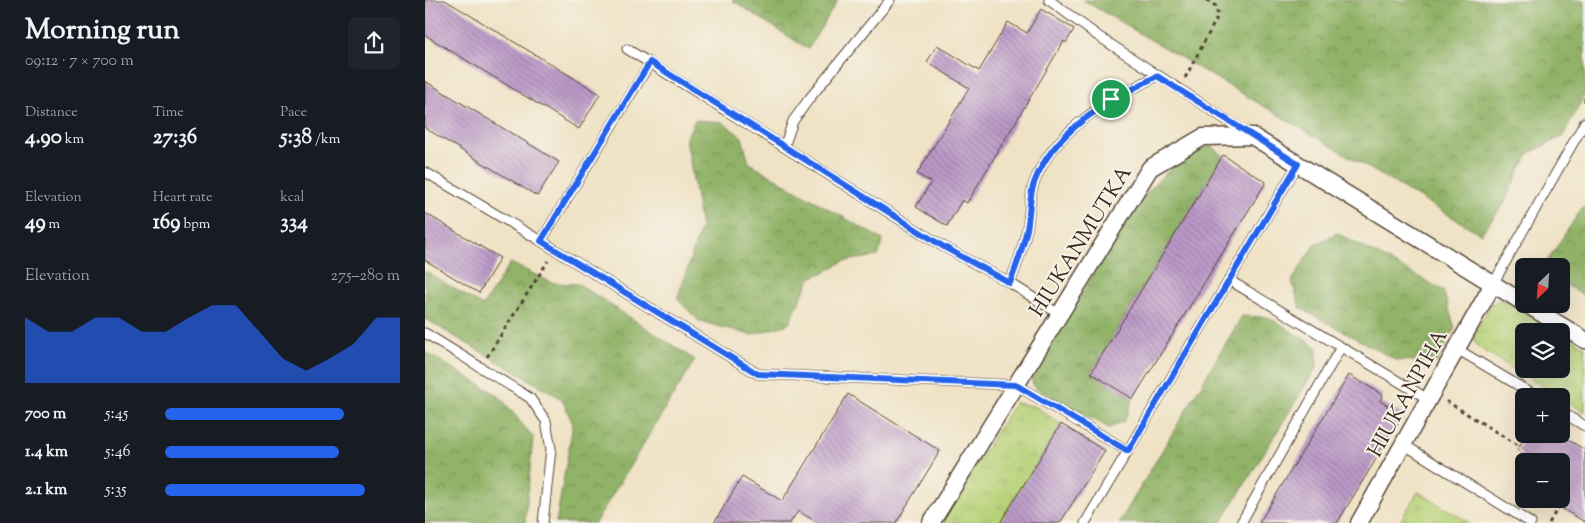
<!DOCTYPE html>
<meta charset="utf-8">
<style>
:root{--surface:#171b24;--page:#20242c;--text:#f1f3f6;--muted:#9ea1a6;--accent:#2563eb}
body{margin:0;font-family:"Sorts Mill Goudy",serif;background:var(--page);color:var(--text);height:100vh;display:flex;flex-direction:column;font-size:19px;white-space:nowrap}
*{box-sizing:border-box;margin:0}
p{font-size:16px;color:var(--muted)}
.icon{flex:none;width:28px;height:28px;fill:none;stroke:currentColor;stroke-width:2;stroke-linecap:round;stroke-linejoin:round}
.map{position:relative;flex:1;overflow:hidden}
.panel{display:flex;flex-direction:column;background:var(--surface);width:425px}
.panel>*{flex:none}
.needle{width:32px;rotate:205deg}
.tools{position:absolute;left:1090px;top:258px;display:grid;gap:10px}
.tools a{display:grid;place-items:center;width:55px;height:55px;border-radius:8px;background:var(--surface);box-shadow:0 5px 20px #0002;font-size:25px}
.pin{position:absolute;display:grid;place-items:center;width:42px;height:42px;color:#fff;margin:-21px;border:2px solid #fff;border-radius:50%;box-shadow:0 1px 5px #0007}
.round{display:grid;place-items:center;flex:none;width:52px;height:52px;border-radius:8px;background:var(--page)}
.head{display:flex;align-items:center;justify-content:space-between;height:85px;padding:0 25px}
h1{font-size:28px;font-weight:800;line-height:38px}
.stats{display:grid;grid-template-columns:repeat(3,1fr);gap:8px;height:85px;padding:5px 25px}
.stats div{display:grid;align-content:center}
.stats b{font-size:21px;font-weight:800}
.stats small{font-size:14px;font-weight:400}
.stats p{font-size:14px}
.chart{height:140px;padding:10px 25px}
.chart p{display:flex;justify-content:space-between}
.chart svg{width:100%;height:90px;margin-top:5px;fill:var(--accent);opacity:.7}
ul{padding:0 25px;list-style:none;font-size:16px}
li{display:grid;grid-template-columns:80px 60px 1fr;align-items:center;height:38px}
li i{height:12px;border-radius:6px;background:var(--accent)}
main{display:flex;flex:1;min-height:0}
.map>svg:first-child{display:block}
.grass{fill:url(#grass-tufts);stroke:#797e4a}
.forest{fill:url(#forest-crowns);stroke:#666e43}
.building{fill:url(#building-back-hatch)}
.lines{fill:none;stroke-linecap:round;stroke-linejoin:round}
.service-casing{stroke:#564637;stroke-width:11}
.minor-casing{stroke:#564637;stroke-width:19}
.path{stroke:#564637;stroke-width:3;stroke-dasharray:4 4;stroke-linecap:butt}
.service{stroke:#fff;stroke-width:9}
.minor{stroke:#fff;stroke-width:16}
.route-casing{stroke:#fff;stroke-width:10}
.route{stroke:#2563eb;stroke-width:6}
.labels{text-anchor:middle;stroke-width:4;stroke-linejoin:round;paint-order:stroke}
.street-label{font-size:21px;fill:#3b2a1e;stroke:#f7f3e8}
</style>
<main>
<section class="panel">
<div class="head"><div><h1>Morning run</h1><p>09:12 · 7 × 700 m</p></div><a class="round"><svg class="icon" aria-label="share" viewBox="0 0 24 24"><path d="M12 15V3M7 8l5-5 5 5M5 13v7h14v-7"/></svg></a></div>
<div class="stats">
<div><p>Distance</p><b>4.90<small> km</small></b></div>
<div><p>Time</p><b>27:36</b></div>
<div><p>Pace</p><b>5:38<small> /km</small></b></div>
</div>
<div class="stats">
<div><p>Elevation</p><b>49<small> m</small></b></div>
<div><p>Heart rate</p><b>169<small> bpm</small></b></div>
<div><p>kcal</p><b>334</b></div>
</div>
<div class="chart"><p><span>Elevation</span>275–280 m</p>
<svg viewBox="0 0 160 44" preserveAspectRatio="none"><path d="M0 44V12L10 19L20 19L30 12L40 12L50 19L60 19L70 12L80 6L90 6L100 19L110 32L120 38L130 32L140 25L150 12L160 12V44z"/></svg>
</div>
<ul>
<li><b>700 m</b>5:45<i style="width:76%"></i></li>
<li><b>1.4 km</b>5:46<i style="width:74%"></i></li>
<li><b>2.1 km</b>5:35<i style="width:85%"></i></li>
</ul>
</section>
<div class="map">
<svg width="1160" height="523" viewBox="0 0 1160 523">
<defs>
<pattern id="grass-tufts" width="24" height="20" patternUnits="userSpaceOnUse" patternTransform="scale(1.25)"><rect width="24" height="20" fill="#b7d177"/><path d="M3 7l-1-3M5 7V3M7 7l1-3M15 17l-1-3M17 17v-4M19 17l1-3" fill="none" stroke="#9eb466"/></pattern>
<pattern id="forest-crowns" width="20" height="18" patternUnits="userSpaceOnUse" patternTransform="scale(1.25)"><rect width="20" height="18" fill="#91b368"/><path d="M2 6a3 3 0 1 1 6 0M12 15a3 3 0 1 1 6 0" fill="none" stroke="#789255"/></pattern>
<pattern id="building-back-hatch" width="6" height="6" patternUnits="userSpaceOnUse" patternTransform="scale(1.25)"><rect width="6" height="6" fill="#bb99c8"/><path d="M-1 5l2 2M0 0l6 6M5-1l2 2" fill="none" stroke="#997da2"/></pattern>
</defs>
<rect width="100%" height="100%" fill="#f7f3e8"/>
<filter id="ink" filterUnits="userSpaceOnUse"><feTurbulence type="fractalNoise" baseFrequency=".02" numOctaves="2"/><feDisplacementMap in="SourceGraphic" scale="10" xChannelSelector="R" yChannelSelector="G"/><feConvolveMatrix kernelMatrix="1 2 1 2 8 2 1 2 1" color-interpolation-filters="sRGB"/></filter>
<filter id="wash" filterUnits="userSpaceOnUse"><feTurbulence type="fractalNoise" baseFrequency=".0096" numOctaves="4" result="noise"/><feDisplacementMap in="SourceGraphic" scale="20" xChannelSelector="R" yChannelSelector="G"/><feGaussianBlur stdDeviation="1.12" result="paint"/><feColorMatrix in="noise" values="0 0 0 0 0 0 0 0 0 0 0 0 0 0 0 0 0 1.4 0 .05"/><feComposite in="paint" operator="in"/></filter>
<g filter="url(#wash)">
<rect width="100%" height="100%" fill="#efe2c5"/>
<!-- grass -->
<path class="grass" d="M1075,300L1084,301L1133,331H1099V369H1136V333L1160,347V412L1053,347L1049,340V333L1066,305Z
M590,403L609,406L636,424L575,523H514Z
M993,492L1045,523H974Z"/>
<!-- forest -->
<path class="forest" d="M307,0H413L383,49Z
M658,0H1160V94L1138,136L1103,154L1078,205L1056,234Z
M270,120L297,122L317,137L324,163L458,240L453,256L419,261L400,272L385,278L364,324L326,335L274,321L252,299L276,227L261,138Z
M779,147H788L798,155L666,372L708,399L699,421L684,428L609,387L605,376L713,203C732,181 752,158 779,147Z
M1160,207V296L1136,282V266H1119L1157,208Z
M912,233L1018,290L1030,328L1012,362L971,360L875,308L867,281L889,245Z
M85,263L128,283L154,284L270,360L170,523H131L148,424L137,399L0,319V271L58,306Z
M817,316L843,317L892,347V367L796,523H694Z
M0,352L74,396L108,437L100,523H0Z"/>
<g id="blocks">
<!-- building -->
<path class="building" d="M0,0H20L175,94L154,129L0,35Z
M616,9L649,29L641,43L639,41L542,203L537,200L522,226L491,207L506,182L492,174L544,88L502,62L512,45L554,71L583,22L602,33Z
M0,81L134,162L112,196L0,128Z
M798,155L841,182L708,399L666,373Z
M0,213L75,258L54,293L0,260Z
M924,375L958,395L955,401L978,415L912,523H834Z
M423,394L515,451L471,523H393L373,511L365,523H289L317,477L357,501Z
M636,424L680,451L635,523H575Z
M1102,434H1134L1160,450V522L1136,508V461H1092L1097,453L1092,450Z"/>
</g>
</g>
<g filter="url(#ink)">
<use href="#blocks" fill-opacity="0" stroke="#564637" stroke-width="1"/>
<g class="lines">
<!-- service casing -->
<g class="service-casing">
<path id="service" d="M624,0L673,36L823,134
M202,49L225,63
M359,147L368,121L384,99L465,0
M0,172L116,241
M804,280L1003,399
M585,283C592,265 598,247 602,229C605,214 604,197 609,183C629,129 684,100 732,76
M1068,284L1160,122
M634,314L585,283L519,247L225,63L116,241L333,374L591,385L703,451
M0,333L105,398L121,421L126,449L118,523
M1032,349L1111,396
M1136,412L1160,426
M978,444L1106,523
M660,523L873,164
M816,523L916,347"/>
</g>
<!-- minor casing -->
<g class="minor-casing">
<path id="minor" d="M1101,304L1160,340
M506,523L725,168L778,137L827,136L1099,303
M934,523L1068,284"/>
</g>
<!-- path -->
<path class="path" d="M760,78L793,16L791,6L780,0
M1160,98V103
M62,357L123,261
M1021,401L1094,446
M1124,523L1134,506"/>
<!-- service -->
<use href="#service" class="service"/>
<!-- minor -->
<use href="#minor" class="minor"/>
</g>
</g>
<g class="lines" filter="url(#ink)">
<!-- route casing -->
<g class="route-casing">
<path id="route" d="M225,62L519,247L585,283C592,265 598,247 602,229C605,214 604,197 609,183C629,129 684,101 732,76L873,164L703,451L591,385L333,374L116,241Z"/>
</g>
<!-- route -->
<use href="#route" class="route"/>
</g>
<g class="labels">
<!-- street labels -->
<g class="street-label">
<text transform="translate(655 241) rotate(-58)" y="7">HIUKANMUTKA</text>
<text transform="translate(982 393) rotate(-61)" y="7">HIUKANPIHA</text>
</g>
</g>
</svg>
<div class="tools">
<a><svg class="needle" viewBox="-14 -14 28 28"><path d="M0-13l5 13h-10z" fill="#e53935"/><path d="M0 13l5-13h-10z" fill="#9ea1a6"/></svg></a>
<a><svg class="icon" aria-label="layers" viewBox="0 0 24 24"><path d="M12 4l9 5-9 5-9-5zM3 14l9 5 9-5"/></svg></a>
<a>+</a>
<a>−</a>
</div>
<div class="pin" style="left:686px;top:99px;background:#1e9e55"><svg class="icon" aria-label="arrive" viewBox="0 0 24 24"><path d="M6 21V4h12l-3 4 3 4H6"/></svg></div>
</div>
</main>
